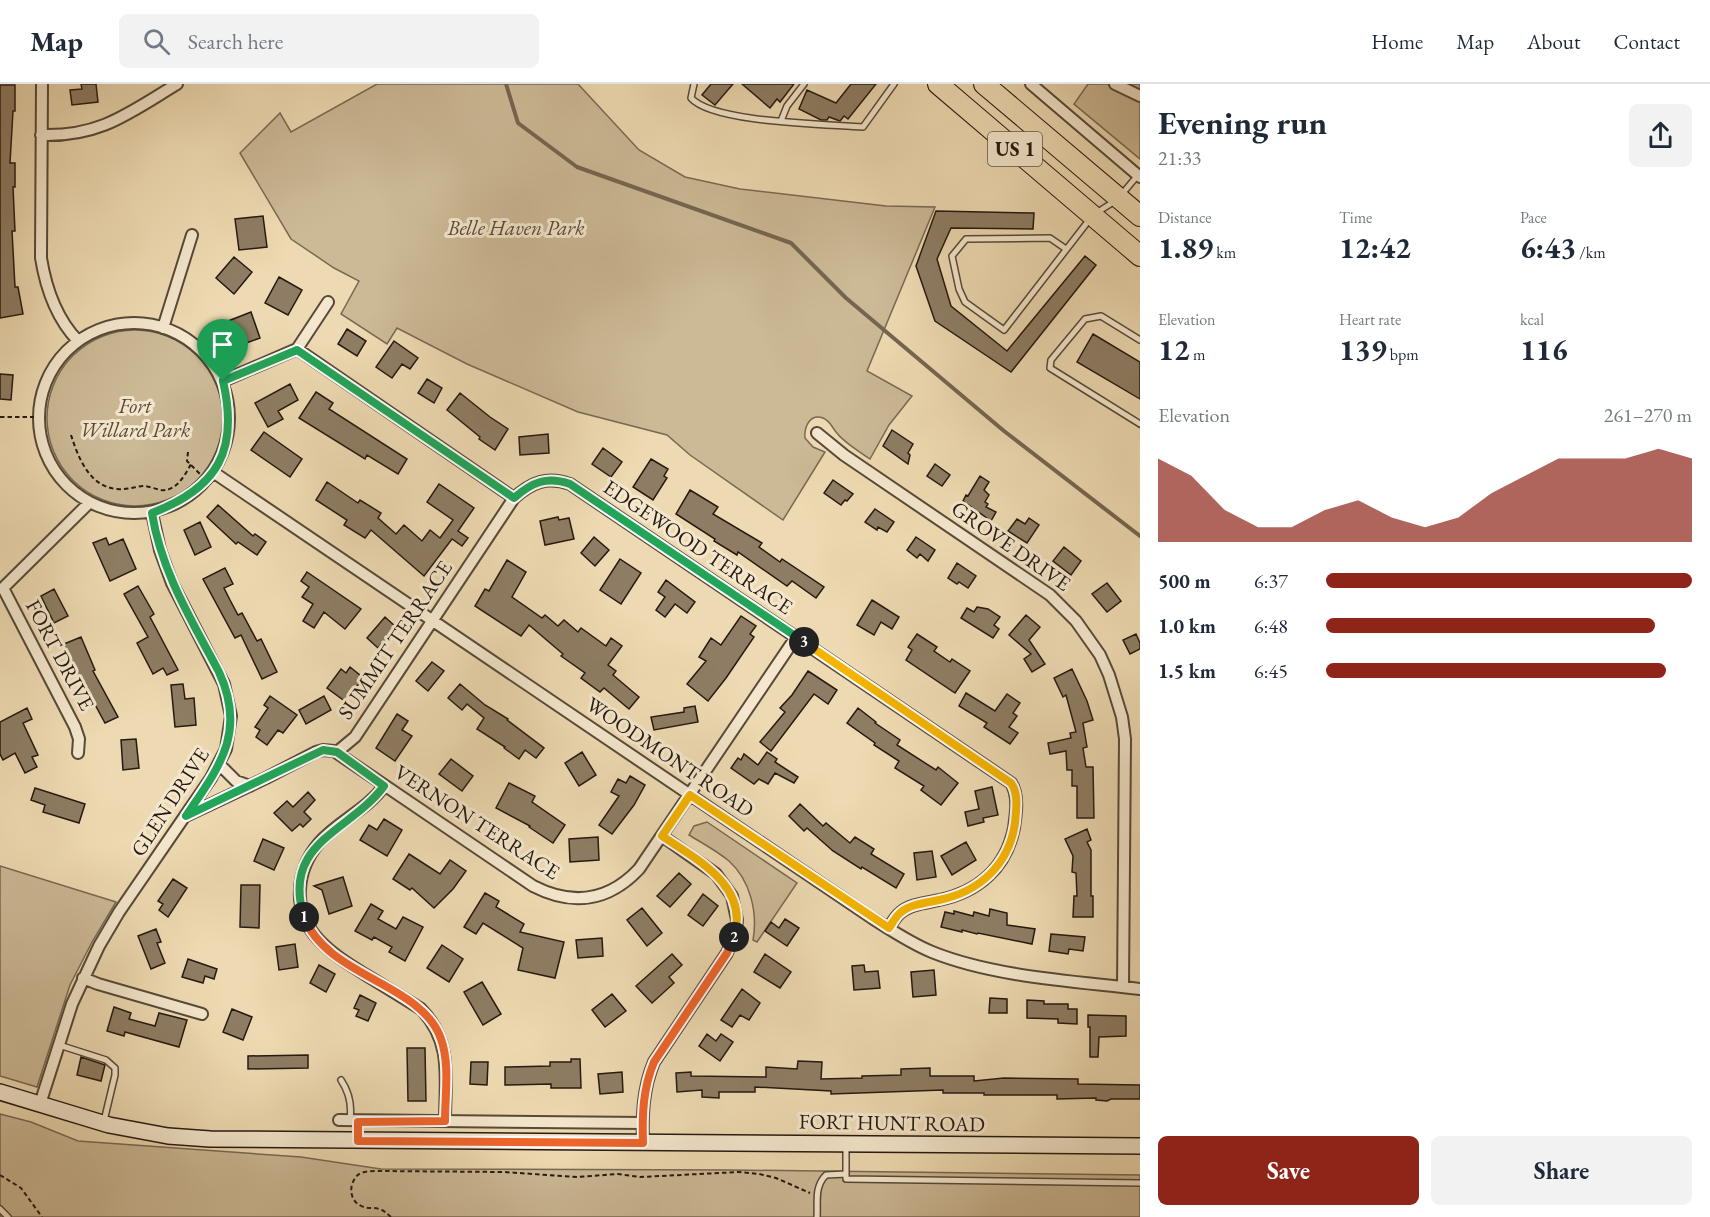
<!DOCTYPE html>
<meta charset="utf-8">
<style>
:root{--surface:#fff;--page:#f2f2f3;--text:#1f2937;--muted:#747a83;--line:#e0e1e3;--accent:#8f2418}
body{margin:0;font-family:"EB Garamond",serif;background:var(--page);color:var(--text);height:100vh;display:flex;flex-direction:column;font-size:22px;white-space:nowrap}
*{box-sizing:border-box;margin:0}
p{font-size:20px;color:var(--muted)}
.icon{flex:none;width:33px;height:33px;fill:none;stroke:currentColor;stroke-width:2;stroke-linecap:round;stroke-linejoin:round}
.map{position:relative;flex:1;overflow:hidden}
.side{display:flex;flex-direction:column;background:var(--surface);width:570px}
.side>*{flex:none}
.pin{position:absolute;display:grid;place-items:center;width:51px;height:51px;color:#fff;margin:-62px -26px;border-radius:50% 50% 50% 0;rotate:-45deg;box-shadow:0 0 6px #0007}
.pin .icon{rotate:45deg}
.km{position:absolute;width:30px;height:30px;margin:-15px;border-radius:50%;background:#222;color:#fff;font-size:16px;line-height:30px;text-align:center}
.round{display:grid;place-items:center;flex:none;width:63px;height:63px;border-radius:9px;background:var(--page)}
.overview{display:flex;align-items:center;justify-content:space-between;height:102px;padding:0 18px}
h1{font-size:33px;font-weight:700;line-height:45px}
.metrics{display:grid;grid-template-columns:repeat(3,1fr);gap:9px;height:102px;padding:6px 18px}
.metrics div{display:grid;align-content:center}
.metrics b{font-size:30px;font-weight:700}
.metrics small{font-size:16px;font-weight:400}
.metrics p{font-size:16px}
.chart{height:168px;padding:12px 18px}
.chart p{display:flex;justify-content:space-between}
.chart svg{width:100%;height:108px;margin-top:6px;fill:var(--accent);opacity:.7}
.primary-button{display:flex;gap:12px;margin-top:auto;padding:12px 18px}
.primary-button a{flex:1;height:69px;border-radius:9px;background:var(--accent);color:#fff;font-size:24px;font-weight:700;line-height:69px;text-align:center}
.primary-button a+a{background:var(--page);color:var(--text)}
ul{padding:0 18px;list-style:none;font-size:20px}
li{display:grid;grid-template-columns:96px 72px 1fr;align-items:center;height:45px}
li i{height:15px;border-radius:8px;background:var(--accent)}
header{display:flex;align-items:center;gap:36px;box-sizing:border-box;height:84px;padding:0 30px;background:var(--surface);border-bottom:2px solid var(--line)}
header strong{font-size:28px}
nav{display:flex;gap:33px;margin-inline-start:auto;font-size:21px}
.search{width:420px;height:54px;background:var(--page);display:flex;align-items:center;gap:15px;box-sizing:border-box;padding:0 21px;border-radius:9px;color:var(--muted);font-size:22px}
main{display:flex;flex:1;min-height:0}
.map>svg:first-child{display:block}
.green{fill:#ccb996;stroke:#786953;stroke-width:1.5}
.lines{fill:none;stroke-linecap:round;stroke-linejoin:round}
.stream{stroke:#756550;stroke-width:4}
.building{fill:#8e7d64;stroke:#251910;stroke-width:1.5}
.lane-casing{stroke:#574938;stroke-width:8}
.street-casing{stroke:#574938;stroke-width:14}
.secondary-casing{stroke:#251910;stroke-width:18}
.highway-casing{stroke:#251910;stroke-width:22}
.path{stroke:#251910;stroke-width:2;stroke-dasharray:4.5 3;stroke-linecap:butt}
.lane{stroke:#f4e7cd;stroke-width:5}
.street{stroke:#f4e7cd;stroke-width:10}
.secondary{stroke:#f4e7cd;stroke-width:15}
.highway{stroke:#eedab2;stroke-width:20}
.split-1-casing{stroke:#fff;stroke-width:12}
.split-2-casing{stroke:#fff;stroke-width:12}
.split-3-casing{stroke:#fff;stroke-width:12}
.split-4-casing{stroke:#fff;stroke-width:12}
.split-1{stroke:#22a559;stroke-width:8}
.split-2{stroke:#f0652b;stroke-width:8}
.split-3{stroke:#f5b400;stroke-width:8}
.split-4{stroke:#22a559;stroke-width:8}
.labels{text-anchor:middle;stroke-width:6;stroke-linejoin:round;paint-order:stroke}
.shield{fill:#f4e7cd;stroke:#635749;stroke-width:1.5}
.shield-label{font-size:20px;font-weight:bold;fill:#251910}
.park-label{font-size:21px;font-style:italic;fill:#574938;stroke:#f4e7cd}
.street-label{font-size:21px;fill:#251910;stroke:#f4e7cd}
</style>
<header>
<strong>Map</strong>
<div class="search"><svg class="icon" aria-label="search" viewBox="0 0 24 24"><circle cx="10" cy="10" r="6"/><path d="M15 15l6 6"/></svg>Search here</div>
<nav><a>Home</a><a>Map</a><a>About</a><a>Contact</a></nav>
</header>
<main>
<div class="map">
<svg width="1140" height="1133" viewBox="0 0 1140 1133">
<rect width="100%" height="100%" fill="#eedab2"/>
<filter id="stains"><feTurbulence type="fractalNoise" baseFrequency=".00333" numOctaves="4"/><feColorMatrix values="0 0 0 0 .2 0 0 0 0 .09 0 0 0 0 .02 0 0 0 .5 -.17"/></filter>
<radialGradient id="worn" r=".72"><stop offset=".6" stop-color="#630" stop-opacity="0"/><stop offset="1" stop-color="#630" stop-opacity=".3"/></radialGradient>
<!-- green -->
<path class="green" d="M377,0H578L639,66L685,93L740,105L886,122L935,123L867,287L912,312L889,341L870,375C859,367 844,359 836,348C832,343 830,337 823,334C810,329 804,343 805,354L813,363L825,368L783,436L690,371L667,351L578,328L467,280L397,244L387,260L341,230L359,197L334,184L291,155L240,69L280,29L291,48Z
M1088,0H1140V75L1074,20Z
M47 334a88 88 0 1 1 176 0a88 88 0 1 1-176 0Z
M707,738L797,799L757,858L753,856C758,828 750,796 729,777C717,767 702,759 689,751L694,742Z
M0,782L116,818L92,858L70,901L37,1003L0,992Z
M0,1030L31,1038L78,1057L301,1073L381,1085L733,1086L1140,1091V1133H0Z"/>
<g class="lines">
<!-- stream -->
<path class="stream" d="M506,0L518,39L577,83L791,159L846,214L1004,347L1140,452"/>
</g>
<!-- building -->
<path class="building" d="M81,0H96L98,18L72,21L70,6L82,5Z
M711,0H733L715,21L702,11Z
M742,0H794L780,18L777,15L770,24Z
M851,0H876L848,35L844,32L840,37L829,33L827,36H821L799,25L807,6L836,19Z
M0,1H15V27H13L10,79H15V103H13L15,147H12L15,203H18L23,230L0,234Z
M936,127L1034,129L1033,145L951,144L937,175L951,222L1007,267L1085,172L1096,181L1011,288L935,237L916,182Z
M263,132L267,163L239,166L235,135Z
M234,173L252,188L234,210L216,194Z
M279,193L302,206L288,231L265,219Z
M251,228L260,254L232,264L223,239Z
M347,245L366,257L357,272L338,260Z
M1093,250L1140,278V315L1077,278Z
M394,257L418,274L410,285L402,280L392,294L376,283Z
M0,290L13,291L11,316L0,315Z
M427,295L442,304L434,319L418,309Z
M290,300L298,316L278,327L283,335L268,343L255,319Z
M316,308L333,319L329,325L407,375L398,390L367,371L365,375L299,334Z
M460,309L490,333L508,345L495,366L479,355L480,353L447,326Z
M892,346L913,360L908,369L910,371L908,380L883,362Z
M264,348L302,375L290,393L251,366Z
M548,350L549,369L520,371L519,353Z
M603,364L622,378L611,393L592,380Z
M651,375L668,385L664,392L667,394L653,416L633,403Z
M935,380L950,391L942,402L927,392Z
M980,392L989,398L984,406L989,411L985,418L988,420L986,423L996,428L991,437L963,417L966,411L968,412Z
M833,396L853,410L847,417L845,416L841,421L824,409Z
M327,398L358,419L360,416L381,429L378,434L396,450L404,441L422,457L430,446L440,454L453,436L427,418L439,400L474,424L458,447L468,454L462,462L452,455L424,492L371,446L365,454L344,441L347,436L316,416Z
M690,406L718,423L713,430L762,459L759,463L780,478L782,475L824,503L816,514L792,497L787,502L738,468L737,471L714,457L715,455L676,430Z
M218,421L253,452L255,450L266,458L257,471L238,458L236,460L207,433Z
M875,425L894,438L887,448L878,443L877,446L865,438Z
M558,433L559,436L569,434L574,455L545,461L540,437Z
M1029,434L1039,441L1027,459L1008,447L1017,435L1025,440Z
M200,438L211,463L195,471L184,446Z
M594,453L609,466L595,482L581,469Z
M916,453L935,466L928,477L920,470L917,474L907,466Z
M106,454L109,461L123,455L136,485L110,497L93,459Z
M1064,463L1081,477L1071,491L1053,477Z
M620,475L641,489L621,520L600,506Z
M507,476L526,488L512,513L542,534L545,531L558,542L564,536L578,548L581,544L606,562L611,554L622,562L608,581L616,587L613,591L639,613L629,625L604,604L600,608L581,594L585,589L561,572L563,570L529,541L521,552L475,522L485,505L489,507Z
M957,479L976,492L968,504L959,498L957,500L948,494Z
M225,484L233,500L224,504L230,516L238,531L242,529L257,557L261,555L277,588L262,595L241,551L235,554L203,495Z
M307,488L361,525L345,545L324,528L314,544L303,537L313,520L302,513L309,503L301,497Z
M666,496L695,518L687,529L675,520L665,533L656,526L665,513L658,508Z
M1107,499L1121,517L1107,528L1092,510Z
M138,502L154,530L150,533L178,586L167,591L163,584L153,590L137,559L148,553L124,510Z
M54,505L68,532L54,539L41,512Z
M872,516L899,533L892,545L881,538L874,551L857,541Z
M977,523L988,525L1000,533L994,541L999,545L993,554L961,534L967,524L974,528Z
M1026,531L1040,543L1029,556L1045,580L1032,588L1024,575L1031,570L1009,551Z
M741,532L756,542L750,550L754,553L726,594L708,617L687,600L706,577L699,573L711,554L721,561Z
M385,533L396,543L378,564L367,554Z
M917,550L937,563L934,567L950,578L952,575L970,587L955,609L906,576L912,566L908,563Z
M1136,550L1140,559V565L1130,570L1123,556Z
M81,553L95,586L93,587L118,633L105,639L80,593H78L64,560Z
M432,578L444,587L428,607L416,597Z
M350,583L361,592L358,596L360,598L346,618L327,604L341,585L346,589Z
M1072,585L1087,617L1093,636L1083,639L1087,663L1083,664L1086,683H1093L1094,734H1077V702H1072V686H1067L1066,667L1050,670L1048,659L1071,654L1070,649L1076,648L1066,611L1063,613L1054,594Z
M808,587L837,606L828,620L814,610L771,667L760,658L785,628L780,624L792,611Z
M183,600L185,615L194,614L196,641L175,643L171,601Z
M460,600L485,621L508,635L507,636L544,664L536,674L525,666L519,675L504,664L505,663L477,645L484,634L467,620L462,626L448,614Z
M966,609L995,627L1007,610L1020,619L1013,629L1017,632L1009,643L1018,649L1010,660L984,643L987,639L959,622Z
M270,612L297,631L283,649L278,646L267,661L256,653L260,646L255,643L268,624L264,621Z
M324,612L331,626L306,640L299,626Z
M695,622L698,638L654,646L651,633L684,628V624Z
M27,624L32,635L23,639L38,671L32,673L37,683L25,689L15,669L3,676L0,670V638Z
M858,624L876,638L875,639L900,656L897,661L936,686L938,683L958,699L941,721L921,706L924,702L895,684L899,677L874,661L875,659L847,639Z
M397,630L408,637L402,646L412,652L395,677L376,664Z
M136,655L139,684L123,686L121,656Z
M582,668L596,691L579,702L565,679Z
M767,668L777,675L775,678L798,693L794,699L775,689L768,700L759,695L754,700L731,684L738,674L741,676L744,670L758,681Z
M451,675L473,692L462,707L439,690Z
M630,692L645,701L634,721L612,750L599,741L619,712L611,708L618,695L626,699Z
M509,699L535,712L532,718L565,741L553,759L529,743L530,742L496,724Z
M992,703L998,731L983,734L984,738L968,742L965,728L979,725L975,707Z
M35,704L85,720L79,739L43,728L45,721L31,716Z
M308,708L315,716L304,728L311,735L303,743L300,740L292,747L274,729L287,717L293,723Z
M800,720L823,742L826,739L850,759L855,753L874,765L871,770L904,790L896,804L862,783L861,785L833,767L807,744L804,747L789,732Z
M384,735L402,746L387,772L360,756L369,741L377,746Z
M1087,745L1091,756L1087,758L1091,766V812H1093V833H1073L1074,812H1077L1076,789L1072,788L1073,772L1065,755Z
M598,753L599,776L570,778L569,755Z
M263,755L284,764L274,786L254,777Z
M966,758L976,776L952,791L941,772Z
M932,767L936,793L917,796L914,769Z
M409,770L440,790L450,776L466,787L453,805L434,824L412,804L410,806L393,795Z
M679,789L691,800L670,823L657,812Z
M343,793L352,822L329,830L322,806L314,802Z
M173,795L187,804L168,833L159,826L163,820L158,817Z
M241,801H260L259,844L240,843Z
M485,809L499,817L496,823L524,840L520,848L564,858L555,894L518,886L523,864L483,839L476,850L464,843Z
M703,810L718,822L703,842L688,831Z
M371,820L383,827L378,835L396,845L403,833L423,843L405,877L389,868L392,863L374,853L372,856L355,847Z
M642,824L662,849L647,862L627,836Z
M990,825L1007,829V841L1035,845L1032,860L978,849L977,850L962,846V848L941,843L945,828L954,830V827L973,832L974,828L989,832Z
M785,835L799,844L787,862L765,847L771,838L779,844Z
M156,845L161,858L157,859L165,879L151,885L138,852Z
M1051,850L1085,853L1083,867L1069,865L1068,870L1049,867Z
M602,854L603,872L578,874L576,856Z
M295,860L298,883L279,886L276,863Z
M442,861L463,875L449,898L427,884Z
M672,870L682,881L669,893L674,899L652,919L636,902Z
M765,870L791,888L780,904L754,888Z
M188,875L217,885L214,895L205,892L203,899L182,893Z
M319,881L335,890L326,908L310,899Z
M864,881L865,888L878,887L880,904L854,906L852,882Z
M934,886L936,911L913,913L911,888Z
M482,898L501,930L483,941L464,908Z
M742,905L760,919L749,936L740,931L732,943L721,936Z
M612,910L626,927L605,943L592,926Z
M360,911L376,919L368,937L356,932L359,926L354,924Z
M990,914L1007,915V929H989Z
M1027,916L1044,917V920H1068V925H1077V940L1058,939V935L1027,934Z
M114,923L131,929L129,935L155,942L159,929L187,936L179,963L125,948L124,952L107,947Z
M232,925L252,933L243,956L223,948Z
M1088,931L1126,932V952L1099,953L1098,973H1090V943H1088Z
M707,950L716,957L721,950L733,958L720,977L699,962Z
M407,964H425L426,1017H408Z
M308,971V984L248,985V972Z
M81,973L105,981L101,997L77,991Z
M571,975H580L581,1004H551V1000L505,1001V983L550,982V978H571Z
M798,977L822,978L821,995L862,994V992L901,991V985L930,984V992H974V997L1004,994L1078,995V1000L1140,1001V1015H1111L1107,1017L1096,1016V1014L1057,1015V1011H984V1009H943V1006L831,1010V1007L755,1003V1008H719V1014L702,1013V1006L677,1008L676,989L691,988V992L766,993V983L797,985Z
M471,978H488L487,1001L470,1000Z
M622,988L623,1008L600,1010L598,990Z"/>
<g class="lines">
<!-- lane casing -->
<g class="lane-casing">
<path id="lane" d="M694,0L691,14C713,39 827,40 863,43L894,0
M781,37L787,22L804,0
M1122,110L1138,91
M1066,165L1050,154L966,155L952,172L959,205L965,218L1004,246L1093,131L1115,117
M1140,256L1101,232L1085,235L1051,276L1050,284L1140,340
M59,961L106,976L115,984V991L104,1037
M341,996C349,1008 352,1021 350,1035
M846,1061V1095L1140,1099
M0,1125L8,1133
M817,1133C818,1118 814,1103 826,1091L846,1090"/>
</g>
<!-- street casing -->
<g class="street-casing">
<path id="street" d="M42,0L41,174C46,205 56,234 78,257
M1031,0L1140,93
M1115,0L1140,12
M41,51C100,53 129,29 177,0
M39 334a95 95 0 1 1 190 0a95 95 0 1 1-190 0Z
M163,244L192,151
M297,265L514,414
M223,297L297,265L328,218
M817,349L844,371L1050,511L1076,537L1100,571L1109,591L1122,633L1125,655L1123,903
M213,388L872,834C891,846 910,859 932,868C994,893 1073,897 1140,905
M3,504L75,643L79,655L78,669
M3,504L89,419
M337,668L355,653L514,414C532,398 547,392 570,400L1011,699C1019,711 1016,730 1014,744C1006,784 978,808 939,816C926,819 910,820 900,829C895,833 892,839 889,844
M219,680L236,697L250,702
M384,702C367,726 338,737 319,759C307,773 301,788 300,805C297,849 334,871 366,891C384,902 402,913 421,925C453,958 445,995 445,1037
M186,732L266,694L316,668L323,666L334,667L533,802C572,822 608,818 639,785L796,553
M83,894L98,900L202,930
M40,1020L72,920L99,862L119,828L211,694L226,665L231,632L224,600L172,499L160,466L152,429
M339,1036L643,1039
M643,1059C642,1031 643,1004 654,978L727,869L736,846L737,836L732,812L716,790L662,752"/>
</g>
<!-- secondary casing -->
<g class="secondary-casing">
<path id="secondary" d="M0,1008L109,1041L168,1052L210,1055L1140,1062"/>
</g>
<!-- highway casing -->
<g class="highway-casing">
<path id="highway" d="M938,0L1140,172
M984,0L1140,132"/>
</g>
<!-- path -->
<path class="path" d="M0,333H37
M71,351C78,373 89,402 116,405C125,406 134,403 143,402C149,402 155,405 161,406C176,408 185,391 191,380
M188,368L187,377L203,393
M0,1091L21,1104L42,1133
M391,1133C387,1130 384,1126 379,1125C374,1123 369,1125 364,1123C352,1120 348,1106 354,1096C358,1086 372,1087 380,1087L504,1088L577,1093L618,1090L640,1093L739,1088L759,1090L776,1094L810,1109"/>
<!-- lane -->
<use href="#lane" class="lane"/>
<!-- street -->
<use href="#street" class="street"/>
<!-- secondary -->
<use href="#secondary" class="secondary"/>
<!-- highway -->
<use href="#highway" class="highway"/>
</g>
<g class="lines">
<!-- split-1 casing -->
<g class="split-1-casing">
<path id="split-1" d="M223,297C239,366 218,404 152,429C161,487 192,537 219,588C247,649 219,683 186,732L323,666L337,668L384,702C350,748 281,758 304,833"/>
</g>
<!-- split-2 casing -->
<g class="split-2-casing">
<path id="split-2" d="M304,833C327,893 422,899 441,955C450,980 445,1011 445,1037L358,1038V1057L643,1059C642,1031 643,1004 654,978L727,869L734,853"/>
</g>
<!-- split-3 casing -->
<g class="split-3-casing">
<path id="split-3" d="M734,853C750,802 696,775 662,752L690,711L889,844C892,840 895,833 900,829C910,820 926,819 939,816C979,808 1009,781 1015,739C1016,726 1019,710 1011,699L804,558"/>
</g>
<!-- split-4 casing -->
<g class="split-4-casing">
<path id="split-4" d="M223,297L297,266L514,414C532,398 547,392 570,400L804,558"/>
</g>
<!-- split-1 -->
<use href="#split-1" class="split-1"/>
<!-- split-2 -->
<use href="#split-2" class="split-2"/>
<!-- split-3 -->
<use href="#split-3" class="split-3"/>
<!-- split-4 -->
<use href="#split-4" class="split-4"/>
</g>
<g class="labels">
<!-- shield labels -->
<rect class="shield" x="988" y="48" width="54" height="34" rx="4.5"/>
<g class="shield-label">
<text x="1015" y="72">US 1</text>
</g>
<!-- park labels -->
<g class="park-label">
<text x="516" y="151">Belle Haven Park</text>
<text x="135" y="329">Fort<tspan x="135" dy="24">Willard Park</tspan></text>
</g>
<!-- street labels -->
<g class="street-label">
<text transform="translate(1011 462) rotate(35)" y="7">GROVE DRIVE</text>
<text transform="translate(698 463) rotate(34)" y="7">EDGEWOOD TERRACE</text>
<text transform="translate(395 556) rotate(-56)" y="7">SUMMIT TERRACE</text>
<text transform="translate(60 571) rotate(62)" y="7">FORT DRIVE</text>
<text transform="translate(670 673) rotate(34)" y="7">WOODMONT ROAD</text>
<text transform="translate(170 718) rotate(-57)" y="7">GLEN DRIVE</text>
<text transform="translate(477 738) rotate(33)" y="7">VERNON TERRACE</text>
<text transform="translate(892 1039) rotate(1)" y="7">FORT HUNT ROAD</text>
</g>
</g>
<rect width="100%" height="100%" filter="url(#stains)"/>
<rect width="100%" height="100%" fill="url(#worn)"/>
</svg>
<div class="pin" style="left:223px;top:297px;background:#1e9e55"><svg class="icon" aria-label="arrive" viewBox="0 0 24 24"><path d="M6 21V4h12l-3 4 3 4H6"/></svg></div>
<b class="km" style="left:304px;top:833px">1</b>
<b class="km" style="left:734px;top:853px">2</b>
<b class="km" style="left:804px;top:558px">3</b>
</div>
<section class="side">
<div class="overview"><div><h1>Evening run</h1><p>21:33</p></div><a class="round"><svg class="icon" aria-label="share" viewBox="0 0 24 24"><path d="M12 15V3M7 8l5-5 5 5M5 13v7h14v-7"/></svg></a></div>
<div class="metrics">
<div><p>Distance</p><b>1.89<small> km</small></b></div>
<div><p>Time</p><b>12:42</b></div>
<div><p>Pace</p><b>6:43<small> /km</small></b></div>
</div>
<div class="metrics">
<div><p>Elevation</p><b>12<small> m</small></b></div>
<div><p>Heart rate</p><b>139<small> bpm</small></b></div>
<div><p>kcal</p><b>116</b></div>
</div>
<div class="chart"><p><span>Elevation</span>261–270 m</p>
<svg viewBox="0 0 160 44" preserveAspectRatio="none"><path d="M0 44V10L10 17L20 31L30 38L40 38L50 31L60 27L70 34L80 38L90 34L100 24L110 17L120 10L130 10L140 10L150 6L160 10V44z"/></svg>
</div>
<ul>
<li><b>500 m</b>6:37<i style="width:100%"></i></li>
<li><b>1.0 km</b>6:48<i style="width:90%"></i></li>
<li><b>1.5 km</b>6:45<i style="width:93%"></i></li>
</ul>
<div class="primary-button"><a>Save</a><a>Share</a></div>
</section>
</main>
